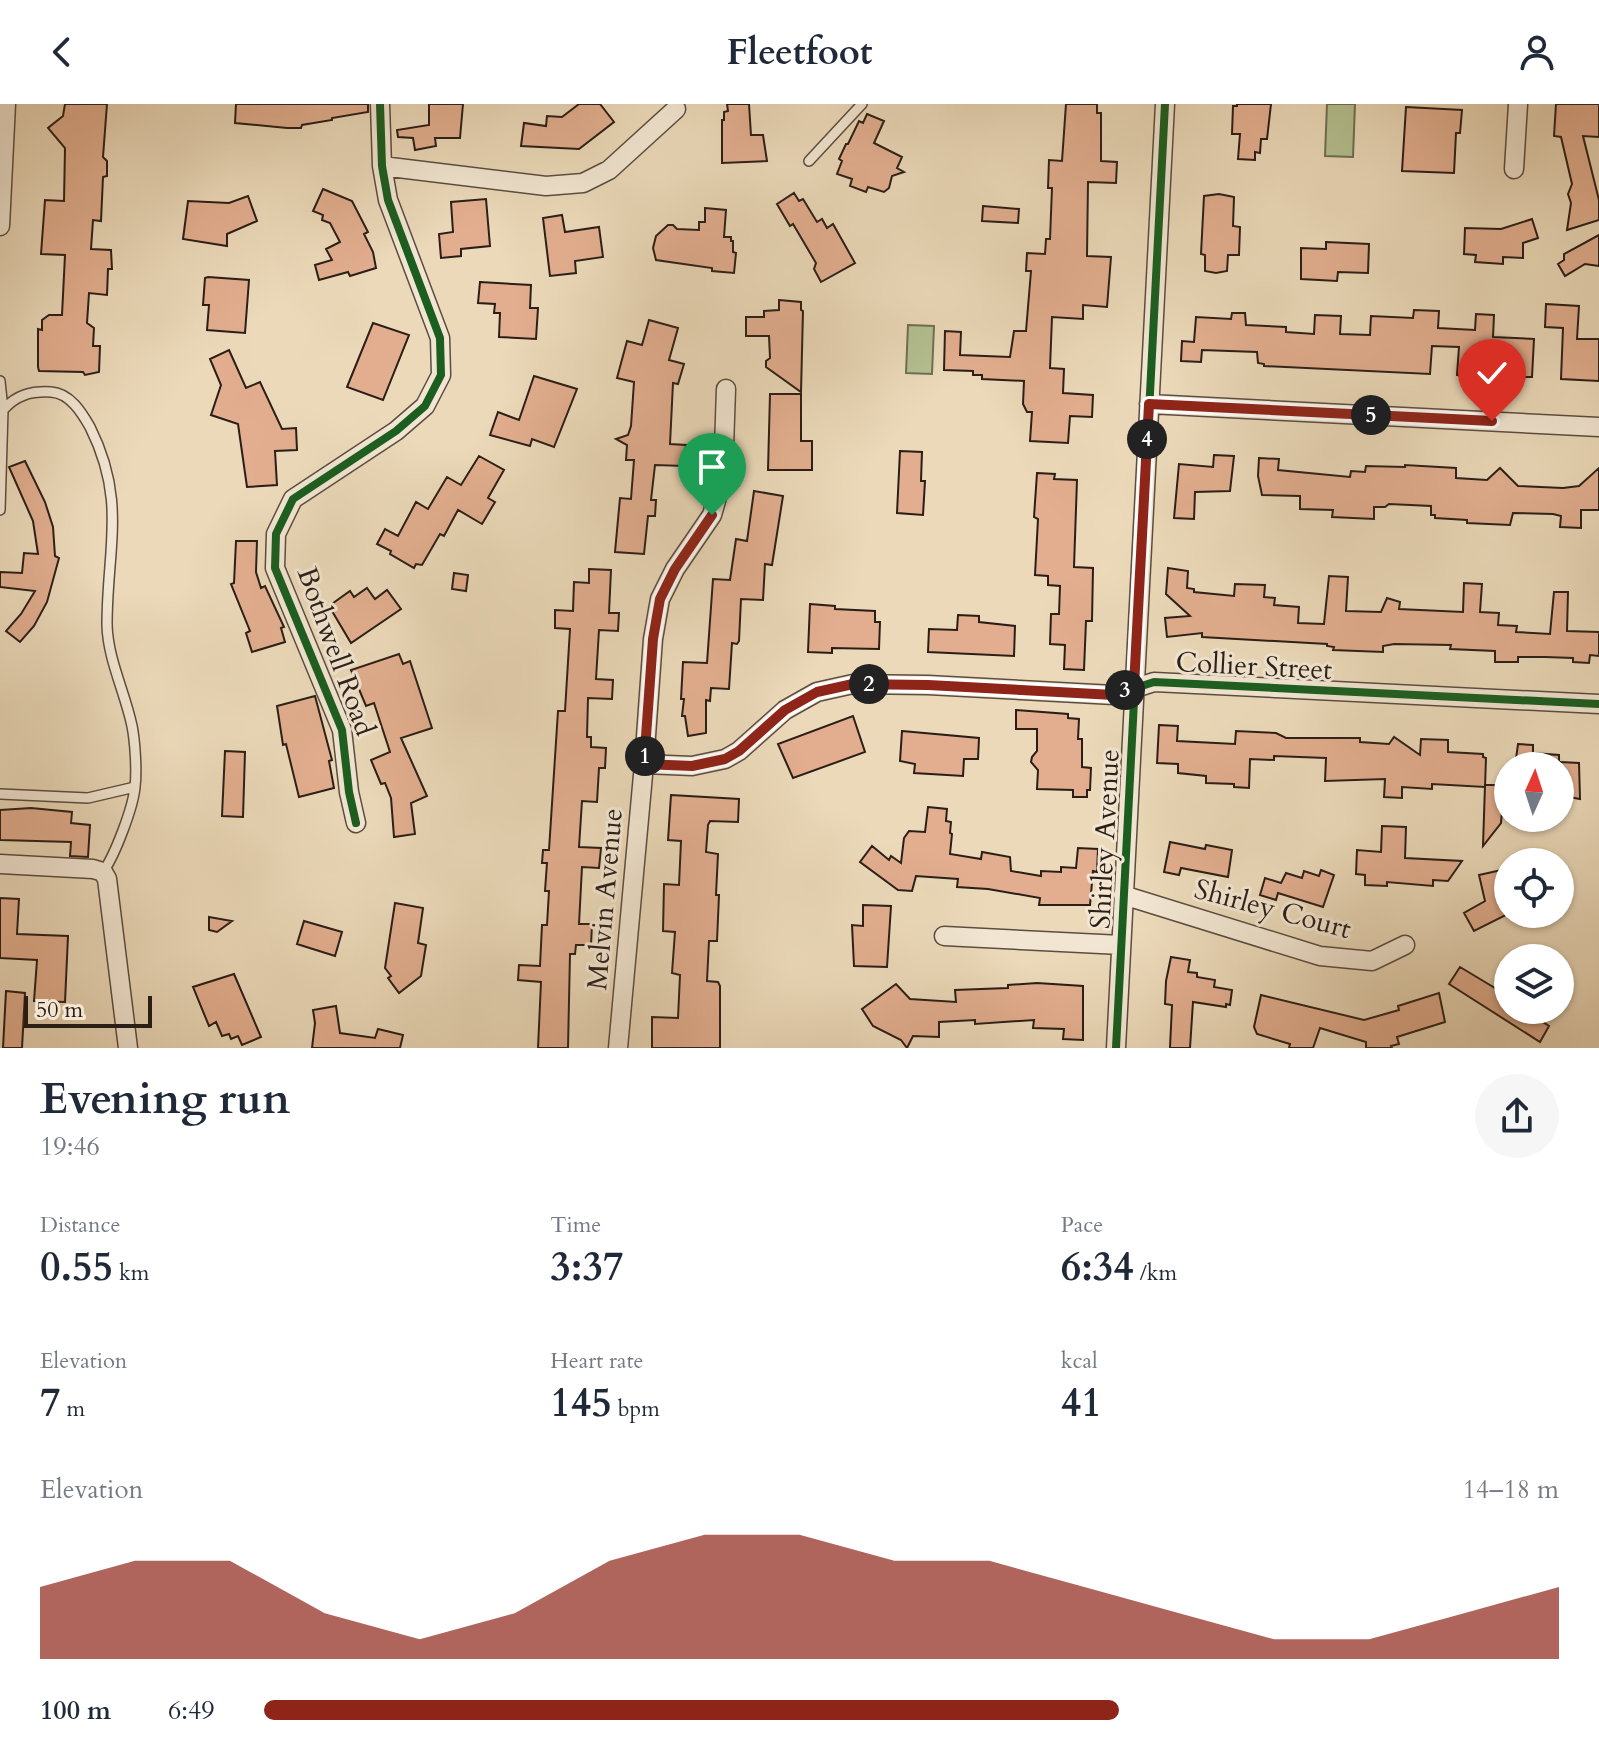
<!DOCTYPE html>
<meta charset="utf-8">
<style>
:root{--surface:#fff;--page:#f6f6f7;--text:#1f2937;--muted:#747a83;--accent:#8f2418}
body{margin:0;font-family:Cardo,serif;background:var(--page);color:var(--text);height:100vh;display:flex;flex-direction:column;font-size:30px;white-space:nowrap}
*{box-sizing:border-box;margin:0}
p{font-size:26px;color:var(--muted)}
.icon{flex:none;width:44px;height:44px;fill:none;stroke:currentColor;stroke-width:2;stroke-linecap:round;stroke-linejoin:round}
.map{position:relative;height:944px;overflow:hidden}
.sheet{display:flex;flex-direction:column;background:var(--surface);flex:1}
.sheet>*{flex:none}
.needle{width:52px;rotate:3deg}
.fabs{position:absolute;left:1494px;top:648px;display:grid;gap:16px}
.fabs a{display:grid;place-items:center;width:80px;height:80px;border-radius:50%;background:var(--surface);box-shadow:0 2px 6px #0004;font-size:40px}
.scale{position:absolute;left:24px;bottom:20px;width:128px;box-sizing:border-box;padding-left:8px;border:4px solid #2b1e17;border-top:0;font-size:22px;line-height:28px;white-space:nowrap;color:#2b1e17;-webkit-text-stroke:6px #f2e6d2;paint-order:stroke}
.pin{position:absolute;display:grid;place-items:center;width:68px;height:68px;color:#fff;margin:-82px -34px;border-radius:50% 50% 50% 0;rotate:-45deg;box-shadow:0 0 8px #0007}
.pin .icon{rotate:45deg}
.km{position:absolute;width:40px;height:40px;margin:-20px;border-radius:50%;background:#222;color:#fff;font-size:22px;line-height:40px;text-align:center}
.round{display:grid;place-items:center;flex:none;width:84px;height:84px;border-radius:42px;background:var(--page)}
.headline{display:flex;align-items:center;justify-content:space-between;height:136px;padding:0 40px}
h1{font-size:44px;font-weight:700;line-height:60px}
.figures{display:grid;grid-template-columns:repeat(3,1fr);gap:12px;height:136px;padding:8px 40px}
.figures div{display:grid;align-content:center}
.figures b{font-size:40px;font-weight:700}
.figures small{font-size:22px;font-weight:400}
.figures p{font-size:22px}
.chart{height:224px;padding:16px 40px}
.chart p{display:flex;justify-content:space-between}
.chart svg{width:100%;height:144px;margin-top:8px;fill:var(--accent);opacity:.7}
ul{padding:0 40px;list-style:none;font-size:26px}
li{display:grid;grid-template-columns:128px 96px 1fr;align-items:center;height:60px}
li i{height:20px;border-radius:10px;background:var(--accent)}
header{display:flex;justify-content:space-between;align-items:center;height:104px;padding:0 40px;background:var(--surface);font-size:36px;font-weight:700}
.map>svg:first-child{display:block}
.green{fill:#b4c091;stroke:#706f54;stroke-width:2}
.building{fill:#e2ae8f;stroke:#2b1e17;stroke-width:2}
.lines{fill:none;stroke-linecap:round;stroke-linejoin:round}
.lane-casing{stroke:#5b4d40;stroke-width:12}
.street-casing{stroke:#5b4d40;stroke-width:21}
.lane{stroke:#f2e6d2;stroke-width:9}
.street{stroke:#f2e6d2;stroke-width:18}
.cycleway-casing{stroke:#f2e6d2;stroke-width:13}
.cycleway{stroke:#1b5e20;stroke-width:8}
.route-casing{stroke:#fff;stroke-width:16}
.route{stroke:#8f2418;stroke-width:10}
.labels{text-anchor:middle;stroke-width:6;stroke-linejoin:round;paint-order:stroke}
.street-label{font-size:28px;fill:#2b1e17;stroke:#f2e6d2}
</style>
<header><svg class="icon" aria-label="back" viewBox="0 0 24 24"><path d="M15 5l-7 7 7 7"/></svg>Fleetfoot<svg class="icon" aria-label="person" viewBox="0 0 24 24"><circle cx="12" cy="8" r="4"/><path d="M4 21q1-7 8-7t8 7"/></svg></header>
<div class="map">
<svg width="1599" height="944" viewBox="0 0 1599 944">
<rect width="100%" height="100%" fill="#ebd9b9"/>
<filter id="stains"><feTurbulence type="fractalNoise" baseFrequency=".0025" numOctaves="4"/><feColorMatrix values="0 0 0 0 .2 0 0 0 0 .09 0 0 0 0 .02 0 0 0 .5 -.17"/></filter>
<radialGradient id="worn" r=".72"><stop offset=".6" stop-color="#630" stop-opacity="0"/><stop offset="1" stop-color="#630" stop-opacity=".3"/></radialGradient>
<!-- green -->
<path class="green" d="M1327,0H1355L1353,53L1325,52Z
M908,221L934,222L932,270L906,269Z"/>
<!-- building -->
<path class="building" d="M65,0H107L103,53L107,57V72L103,73L101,117L93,116L91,145L111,146L112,165H108L107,191L89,189L87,219L94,224L93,242H100L99,268L85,271L83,268L39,267L38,263V225L42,226V216L49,211H62L65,151L41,150L45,96L64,97L65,44L48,24L63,12Z
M236,0H368V8L332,14V16L302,21L301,24H287L235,19Z
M429,0H463L460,34H435L436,42L415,46L413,34L398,33L397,26L429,21Z
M579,0H600L614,18L579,45L521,42L524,19L546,22L547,12L562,13Z
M727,0H749L751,31H763L767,57L722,59V16H724V8L728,7Z
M1066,0H1097V9H1101V57L1117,58L1116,79L1088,78L1087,152L1111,153L1107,203L1083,201V215L1052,213L1050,264L1064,265L1063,289L1093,291L1092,313L1070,312L1068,339L1030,337L1032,308H1027L1023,300L1024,277L982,275V271H973V267L944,266L945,227L961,228L960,251L1010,253L1014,227H1026L1031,167H1026L1027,149L1045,150L1046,135H1050L1052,84H1048L1049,56L1062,57Z
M1237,0H1271L1267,35H1261L1260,49L1255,48V56L1238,55L1240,30H1232L1233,2H1237Z
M1556,0H1599V33L1583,32L1599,96V116L1567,126L1571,99L1568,90L1572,80L1561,33L1554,32Z
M1406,3L1462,6L1460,29H1456L1454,69L1402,67Z
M867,10L884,17L874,39L902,53L897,64L904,68L892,72L889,84L884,88L868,83L866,88L850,82L852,75L837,70L842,57L839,55L846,40H848L859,17L863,19Z
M323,85L352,97L368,128L364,130L373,148L376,164L350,172L348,168L319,176L315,161L332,156L326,145L340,138L330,119L322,116L323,111L313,107Z
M794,89L799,97L803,95L817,118L822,115L827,124L833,120L855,159L821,178L814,165L816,159L793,120L790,122L777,100Z
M1219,90L1234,93L1233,122L1240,123L1239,151H1228L1227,167L1216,169L1205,167V151L1201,150L1204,92Z
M248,92L257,117L227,130V142L183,135L188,97L229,99Z
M486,95L490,142L461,145V152L441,154L439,130L453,128L451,98Z
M983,102L1019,105L1018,119L982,117Z
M705,104L726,106L724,133H731V137H733V148L736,149L734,169L712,167V164L656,156L653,144L656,132L668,121H673L677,125L699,126V118H705Z
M562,111L565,128L599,123L603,153L575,157L576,169L550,172L543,114Z
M1532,115L1538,134L1523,139V154L1503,153V160L1475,158L1476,151L1464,150L1465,124L1501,125Z
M1599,131V162L1585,160L1565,172L1558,160L1564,156V150Z
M1326,138L1369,140L1368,169L1338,168L1337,177L1301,175V144L1326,145Z
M208,173L249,176L245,229L207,226L209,201H203L205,174Z
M480,178L531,181L530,204H538L536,235L499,233L500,209H494L495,200L478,199Z
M779,196L801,198V206L803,207L801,288L766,263V257L770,254L769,232H746V213H764V207L779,206Z
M1546,200L1579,202L1577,235H1599V277L1561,275L1563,224L1545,223Z
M1414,206L1439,207L1438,224L1475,226L1476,210L1494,211L1493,233L1534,235L1532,273L1461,272L1457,271L1459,243L1432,242L1430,270L1264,262V260L1258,259L1257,248L1202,246L1201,258L1181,257L1182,237L1194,238L1196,213L1231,215L1232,209H1245L1246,221L1286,223V228L1314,230L1315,211L1341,212L1340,230L1370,231L1371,212L1413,214Z
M649,216L678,224L669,256L684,260L678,280L673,279L670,340L686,341L684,362L655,361L651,396H656L655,412H648L644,450L615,448L620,394L631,395L634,356H626L627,341L616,335L628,331L631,322L634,278L617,274L627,237L642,241Z
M373,219L409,231L383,296L347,283Z
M229,246L246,284L260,278L282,325L296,324L297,346L275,347L277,381L247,383L238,320L211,311L221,281L210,255Z
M534,272L577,285L554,343L532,335L530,342L490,331L498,308L519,316Z
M770,290H801V337H812V366H768Z
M900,347L922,348L921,377H925L923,411L897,409Z
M1214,351L1234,352L1230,387L1195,388L1194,415L1174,414L1179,360L1213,363Z
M479,352L504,366L488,394L495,398L482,420L458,406L444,432L440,430L422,461L416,460L414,464L390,450L391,447L377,440L385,425L398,432L416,398L428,405L447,373L461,381Z
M1259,354L1279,355L1278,366L1350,373L1351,367L1365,368L1366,362L1405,363V361L1456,364V374L1487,376L1500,364L1518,382L1563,384L1579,382L1599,364V406H1581V424L1560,423L1561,412L1553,410L1513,409L1510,421L1467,419V416L1435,414V411H1431V402L1389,400L1385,403H1374V415L1332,413L1333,406L1300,405V392L1262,391L1258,372Z
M25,357L45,398L53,423L55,452L59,454L47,498L34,522L20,538L6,527L21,510L35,487L0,483V468L22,469L24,449L38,450L33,417L9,363Z
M1037,369L1055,370L1054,375L1077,376L1074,463L1093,464L1092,517H1086L1084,566L1064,565L1065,541L1050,540L1051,510H1059L1060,482L1048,481V472L1035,471L1038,415L1034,413Z
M754,387L783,392L772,461L765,460L763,496L741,495L739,537L737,540L732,539L729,585L711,584L710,597L706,596V629L688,632L685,612H682L684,595H681L683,558L707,559L713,475L730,476L736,435L747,437Z
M236,437H257L256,468L261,484L265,482L284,523L281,524L285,538L252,548L246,529L250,527L231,480L234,479Z
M1168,464L1188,467L1187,484L1194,485V488L1234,492L1235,480L1265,481L1264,493L1275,494L1274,501L1299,503L1298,519L1324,520L1329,472L1348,473L1346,507L1381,508L1387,494L1400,498L1399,505L1463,508L1464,479L1482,480L1480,508L1499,509L1498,521L1517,522L1516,528L1550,530L1554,488H1568L1567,527L1599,528V552L1590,551L1589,559L1573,558V554L1545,553H1518V558H1495V547L1450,545L1451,541L1394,540L1383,542V548L1333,546L1334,543L1327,542V540L1202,533V529L1167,533L1165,514L1190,512L1166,490Z
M589,465L611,466L609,509H619L618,527L599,526L596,575L613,576L612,595L588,594L587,633H591V643L606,644L605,664H599L597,698L582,697L579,743L601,744L599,764L582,763L579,820H592L591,841H576L575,850H570L568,944H538L541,878L518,876L519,861L540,862L542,821H547L549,787H545L547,759H542L543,746H549L558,607H565L570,525L555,524V506L573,507L574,478L589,479Z
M454,469L468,471L466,487L452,485Z
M367,484L375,495L387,486L401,505L351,539L329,502L350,487L354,493Z
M810,500L835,502V505L875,507V518H880L879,545L832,544V549L808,548Z
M958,511L979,512V518L1015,522L1014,552L928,548L929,525L957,526Z
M399,550L403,560L410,557L432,624L401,634L427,692L411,699L415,730L394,733L391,694L385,679L381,680L371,656L390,648L374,599L366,602L351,566Z
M315,592L332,656L329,657L334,684L299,693L286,640L283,641L277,602Z
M1016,606L1068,610V614L1079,615L1078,635H1082V663L1091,664L1090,686H1087V693H1073V686L1037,685L1038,666L1031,658L1032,653L1037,647V625H1016Z
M853,612L865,648L793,674L778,640Z
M1159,621L1178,622L1177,637L1235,640L1236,627L1276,629L1286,634H1360V638L1389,640L1394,633L1420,651L1421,635L1448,636V648L1483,650V653L1486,654L1485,683L1432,680V685L1402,683V694L1384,693L1385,675L1325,677L1326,654L1274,652V656L1250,655L1249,684L1234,683V680L1206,679V672L1178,669V660L1157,659Z
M902,627L979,634L978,655H964L963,672L914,669L915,660L900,657Z
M1518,640L1533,641V649L1559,651V662H1515Z
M225,647L245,648L243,713L222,712Z
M1560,658L1579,659L1580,695L1563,692L1564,682H1560Z
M1485,681H1504L1501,719L1483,742Z
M671,691L739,695L738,718L710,717L708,721L706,748L718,750L716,791H719L717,837H709L707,877L718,878L720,882V944H652V913L678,914L680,871L672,869L675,828L663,827L664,780L679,781L681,737L668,736Z
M928,703L947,705L946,717L951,718L950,729L952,730L950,750L981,755L982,748L1010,753L1011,767L1041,772V767L1061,768V763L1076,764L1078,744L1098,745L1097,768L1093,767L1090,801H1039L1040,794L988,785L957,783L958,775L916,772L912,787L898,786L860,758L872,742L889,756L891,752L901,759L904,734L909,727L925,728Z
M31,704L72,708L71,719L90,721L88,753L70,752L71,738L0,736V706Z
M1382,722L1406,723L1405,754L1462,757L1448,777L1433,776V782L1387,778V782L1365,781V771L1356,770L1357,746L1381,748Z
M1170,738L1205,745L1206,741L1232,746L1228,773L1181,764L1179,771L1164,768Z
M1506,765L1508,810L1474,827L1464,809L1485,797L1479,771Z
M1321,766L1334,771L1323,803L1278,789L1276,796L1260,791L1265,774L1281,779L1286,769L1302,774L1304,767L1319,772Z
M0,794L19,795L17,830L68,832L65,898L34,897L37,856L0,854Z
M395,799L423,804L418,839L426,841L421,872L399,889L388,874L391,872L385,864Z
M863,801L891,802L887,863L854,862L852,821L863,822Z
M209,813L232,817L217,828L209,826Z
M304,817L342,828L335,852L297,840Z
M1171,853L1190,856L1188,868L1197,869V873L1215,876L1214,883L1232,886L1230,901L1226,900V903L1193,898L1190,944H1170L1172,901L1165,900L1166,877Z
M1460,863L1495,884L1498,881L1508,887V906H1547L1543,918L1549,922L1540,938L1449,880Z
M234,870L261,933L242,941L238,932L231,935L229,930L222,932L216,918L209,922L193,883Z
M1037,879L1083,882V936L1063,935L1064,925L1033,924L1034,916L975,920V916L939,918V933L913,932L907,944L901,936L873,922L862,905L896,880L910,895L956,898L955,886L1008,884V881Z
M6,887L25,889L22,944H3Z
M1439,889L1445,918L1397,933L1399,940L1391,942L1392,944H1366V938L1320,924L1313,944H1289L1290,940L1257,930L1254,923L1261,891L1364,916L1399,906L1398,902Z
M336,902L340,929L375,934L378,925L403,931L400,944H312L315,919L313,906Z"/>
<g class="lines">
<!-- lane casing -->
<g class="lane-casing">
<path id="lane" d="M809,57L862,0
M0,277L3,306
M0,406L3,306C16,291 31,287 51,288C70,289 82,309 90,323C127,397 107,444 107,521C108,556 125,588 132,622C135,637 137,667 135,683C133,704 115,751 103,768
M0,690L88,694L135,683"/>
</g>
<!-- street casing -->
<g class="street-casing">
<path id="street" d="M382,62L546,82L583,79L609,66L676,5
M1514,65L1518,0
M0,122L6,0
M1149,300L1599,323
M644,660L692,662L725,655L739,647L785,606L817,588L853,580L928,581L1114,591L1154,578L1599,600
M356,719L349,688L342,626L275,464L276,430L293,395L396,327L425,302L441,271L440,234L388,96L382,62L380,0
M0,760L93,765L103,768L107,775L128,944
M1123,791L1320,852L1372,857L1405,841
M944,832L1121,841
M618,944L644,660L653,535L660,495L675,465L712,411L723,372L726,285
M1116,944L1165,0"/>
</g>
<!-- lane -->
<use href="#lane" class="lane"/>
<!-- street -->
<use href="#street" class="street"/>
<!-- cycleway casing -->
<g class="cycleway-casing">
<path id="cycleway" d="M644,660L692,662L725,655L739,647L785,606L817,588L853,580L928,581L1114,591L1154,578L1599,600
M356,719L349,688L342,626L275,464L276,430L293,395L396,327L425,302L441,271L440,234L388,96L382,62L380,0
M1116,944L1165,0"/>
</g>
<!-- cycleway -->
<use href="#cycleway" class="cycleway"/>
</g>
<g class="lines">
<!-- route casing -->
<g class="route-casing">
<path id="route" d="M712,411L675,465L660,495L653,535L644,660L692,662L725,655L739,647L785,606L817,588L853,580L928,581L1114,591L1134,582L1149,300L1492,317"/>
</g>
<!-- route -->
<use href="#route" class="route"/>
</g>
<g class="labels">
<!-- street labels -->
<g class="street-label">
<text transform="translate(337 547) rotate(70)" y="10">Bothwell Road</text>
<text transform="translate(1254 561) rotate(3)" y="10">Collier Street</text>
<text transform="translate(1104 735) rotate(-87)" y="10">Shirley Avenue</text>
<text transform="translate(604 795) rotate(-85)" y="10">Melvin Avenue</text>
<text transform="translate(1273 804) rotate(15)" y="10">Shirley Court</text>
</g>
</g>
<rect width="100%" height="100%" filter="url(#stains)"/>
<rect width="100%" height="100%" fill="url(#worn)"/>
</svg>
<div class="fabs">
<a><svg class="needle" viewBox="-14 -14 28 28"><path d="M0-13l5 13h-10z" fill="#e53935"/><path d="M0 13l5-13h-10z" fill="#747a83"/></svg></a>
<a><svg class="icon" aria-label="locate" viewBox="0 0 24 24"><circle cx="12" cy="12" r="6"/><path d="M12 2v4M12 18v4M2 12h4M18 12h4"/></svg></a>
<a><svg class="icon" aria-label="layers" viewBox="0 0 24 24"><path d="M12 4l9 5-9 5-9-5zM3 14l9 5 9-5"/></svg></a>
</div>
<div class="scale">50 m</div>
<div class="pin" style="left:712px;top:411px;background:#1e9e55"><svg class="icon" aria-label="arrive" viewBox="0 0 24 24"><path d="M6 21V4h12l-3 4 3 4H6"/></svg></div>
<div class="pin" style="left:1492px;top:317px;background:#d93025"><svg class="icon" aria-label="check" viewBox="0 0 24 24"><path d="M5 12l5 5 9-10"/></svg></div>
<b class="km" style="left:645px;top:652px">1</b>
<b class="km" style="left:869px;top:580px">2</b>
<b class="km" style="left:1125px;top:586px">3</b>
<b class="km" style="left:1147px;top:335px">4</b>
<b class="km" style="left:1371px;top:311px">5</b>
</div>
<section class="sheet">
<div class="headline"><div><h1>Evening run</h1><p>19:46</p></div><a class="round"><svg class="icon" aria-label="share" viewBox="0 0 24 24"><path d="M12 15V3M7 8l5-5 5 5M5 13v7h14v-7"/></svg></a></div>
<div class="figures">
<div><p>Distance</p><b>0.55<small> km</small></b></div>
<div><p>Time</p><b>3:37</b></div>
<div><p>Pace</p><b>6:34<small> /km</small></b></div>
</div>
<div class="figures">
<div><p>Elevation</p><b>7<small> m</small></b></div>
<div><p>Heart rate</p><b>145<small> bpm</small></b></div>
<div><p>kcal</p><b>41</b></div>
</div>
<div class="chart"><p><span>Elevation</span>14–18 m</p>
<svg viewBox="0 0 160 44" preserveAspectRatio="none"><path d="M0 44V22L10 14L20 14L30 30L40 38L50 30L60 14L70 6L80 6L90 14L100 14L110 22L120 30L130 38L140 38L150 30L160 22V44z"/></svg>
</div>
<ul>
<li><b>100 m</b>6:49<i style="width:66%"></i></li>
</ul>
</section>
